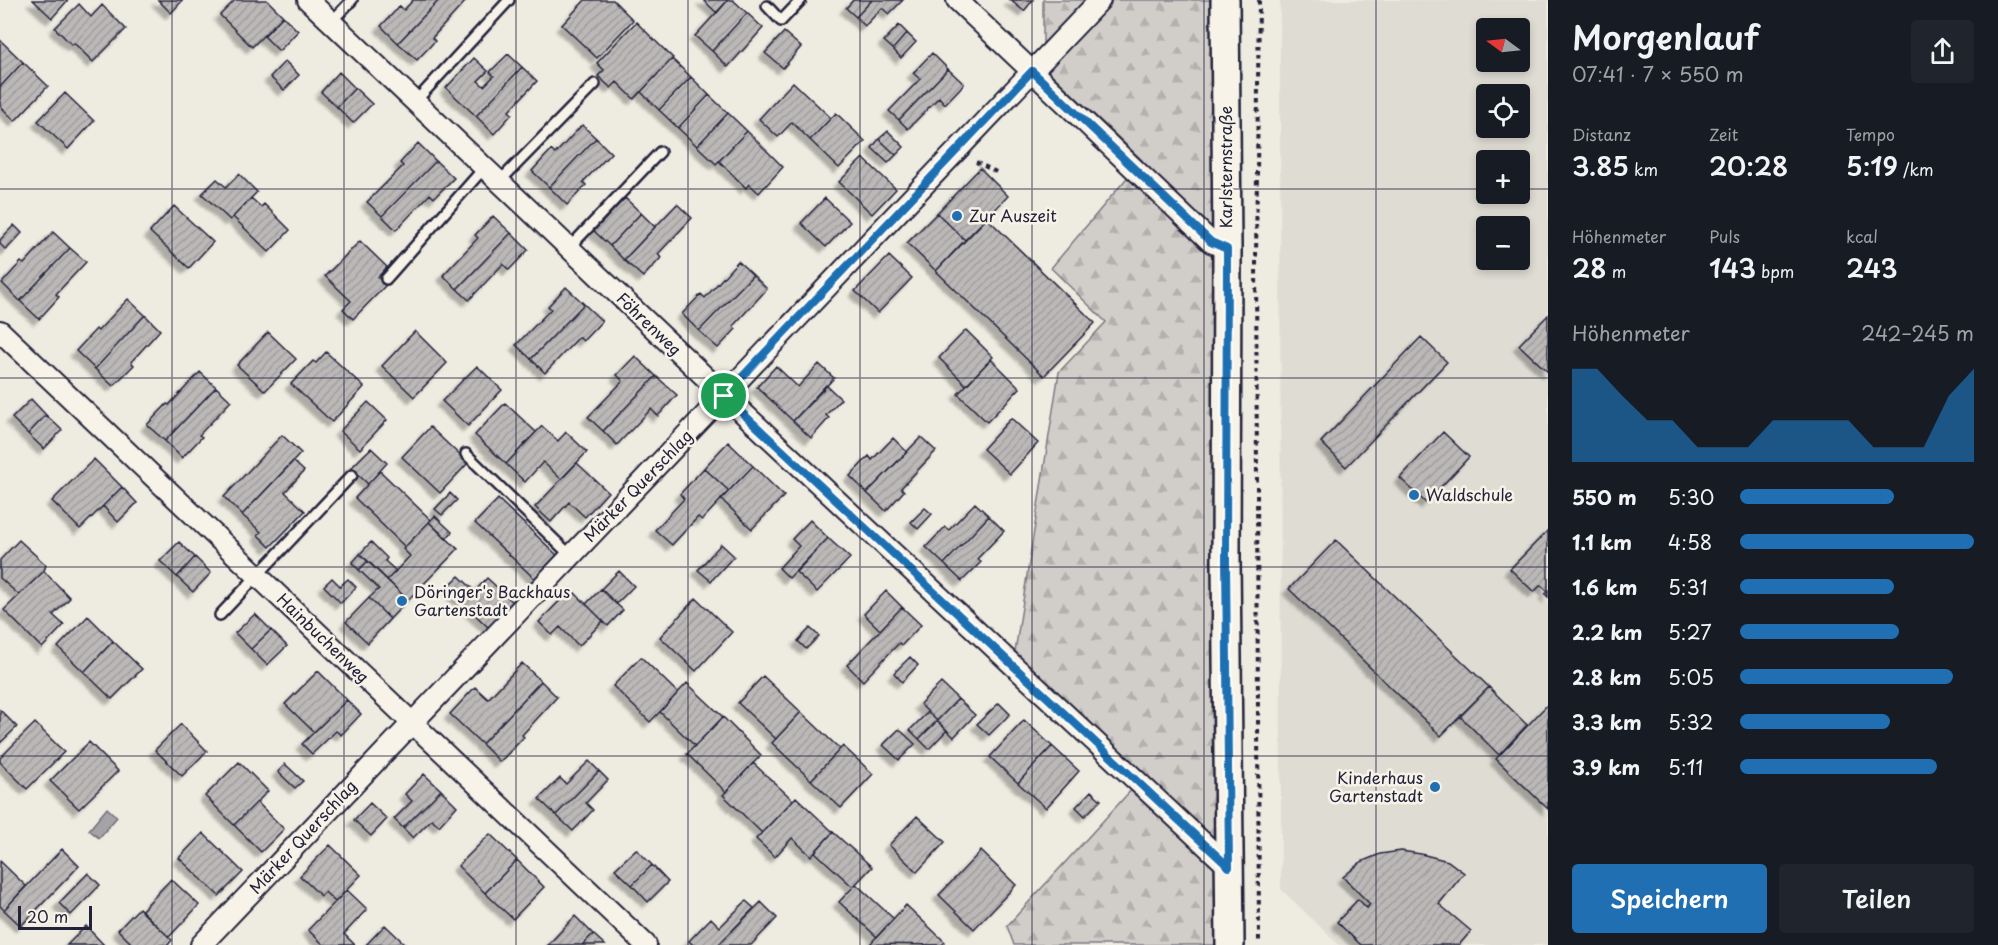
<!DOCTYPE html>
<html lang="de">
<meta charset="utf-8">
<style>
:root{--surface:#171b24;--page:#20242c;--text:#f1f3f6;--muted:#9ea1a6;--accent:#1f6fb2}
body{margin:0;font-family:"Playpen Sans",sans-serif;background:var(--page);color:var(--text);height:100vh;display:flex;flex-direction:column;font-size:22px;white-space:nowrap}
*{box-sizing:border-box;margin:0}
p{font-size:20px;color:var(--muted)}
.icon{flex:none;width:33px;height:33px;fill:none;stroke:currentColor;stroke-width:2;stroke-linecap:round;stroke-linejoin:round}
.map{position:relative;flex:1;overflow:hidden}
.drawer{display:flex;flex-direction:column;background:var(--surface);width:450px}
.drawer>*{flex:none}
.needle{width:39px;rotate:285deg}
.fabs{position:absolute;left:1476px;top:18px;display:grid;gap:12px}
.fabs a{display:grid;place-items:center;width:54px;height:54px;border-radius:6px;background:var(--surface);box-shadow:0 3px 9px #0003;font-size:30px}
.scale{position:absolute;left:18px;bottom:15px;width:74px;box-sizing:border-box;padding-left:6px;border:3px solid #22223b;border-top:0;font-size:16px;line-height:21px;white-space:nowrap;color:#22223b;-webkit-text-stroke:4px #f7f3e8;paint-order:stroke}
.pin{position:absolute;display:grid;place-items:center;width:51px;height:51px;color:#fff;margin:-26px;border:3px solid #fff;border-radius:50%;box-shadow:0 2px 6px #0007}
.round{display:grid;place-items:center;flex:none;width:63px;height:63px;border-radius:6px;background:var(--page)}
.headline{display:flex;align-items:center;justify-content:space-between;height:102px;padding:0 24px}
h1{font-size:33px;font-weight:600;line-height:45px}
.stats{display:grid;grid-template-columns:repeat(3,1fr);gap:9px;height:102px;padding:6px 24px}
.stats div{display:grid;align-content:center}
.stats b{font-size:26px;font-weight:600}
.stats small{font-size:16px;font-weight:400}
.stats p{font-size:16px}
.chart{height:168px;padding:12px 24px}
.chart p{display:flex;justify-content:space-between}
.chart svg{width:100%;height:108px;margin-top:6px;fill:var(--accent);opacity:.7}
.primary-button{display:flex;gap:12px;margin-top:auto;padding:12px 24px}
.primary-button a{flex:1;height:69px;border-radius:6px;background:var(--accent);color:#fff;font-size:24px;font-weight:600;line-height:69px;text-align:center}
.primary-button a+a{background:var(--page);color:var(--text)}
ul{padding:0 24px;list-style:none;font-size:20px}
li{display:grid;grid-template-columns:96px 72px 1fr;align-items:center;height:45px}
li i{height:15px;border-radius:8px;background:var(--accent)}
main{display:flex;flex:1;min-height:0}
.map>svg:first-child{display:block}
.built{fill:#dfdcd4;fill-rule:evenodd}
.forest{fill:url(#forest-firs);stroke:#7a7882;stroke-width:1.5}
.water{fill:#a6a3a6;stroke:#716f7b;stroke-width:1.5}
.building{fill:url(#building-hatch);stroke:#22223b;stroke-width:1.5;filter:url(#shadow)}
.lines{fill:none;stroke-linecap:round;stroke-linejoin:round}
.lane-casing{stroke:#22223b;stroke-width:14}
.street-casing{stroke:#22223b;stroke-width:24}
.secondary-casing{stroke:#22223b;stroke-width:32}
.path{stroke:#22223b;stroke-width:4;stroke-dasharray:4.5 4.5;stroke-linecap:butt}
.lane{stroke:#f7f3e8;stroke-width:9}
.street{stroke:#f7f3e8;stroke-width:20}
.secondary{stroke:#f7f3e8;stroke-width:27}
.route-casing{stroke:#fff;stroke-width:12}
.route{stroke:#1f6fb2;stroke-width:8}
.grid{fill:none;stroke:#22223b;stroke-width:1.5;stroke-opacity:0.55}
.poi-dot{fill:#1f6fb2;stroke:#f7f3e8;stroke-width:2}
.labels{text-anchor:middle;stroke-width:5;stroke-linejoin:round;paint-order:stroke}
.street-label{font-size:16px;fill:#22223b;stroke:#f7f3e8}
.poi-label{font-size:16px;fill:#22223b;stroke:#f7f3e8;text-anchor:start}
</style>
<main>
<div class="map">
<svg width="1548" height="945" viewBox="0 0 1548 945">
<defs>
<pattern id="forest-firs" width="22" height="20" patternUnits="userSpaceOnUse" patternTransform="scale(1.5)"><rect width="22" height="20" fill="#d1cdc9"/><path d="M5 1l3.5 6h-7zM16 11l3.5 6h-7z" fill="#b3b0ae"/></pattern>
<pattern id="building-hatch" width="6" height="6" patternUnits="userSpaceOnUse" patternTransform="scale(1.5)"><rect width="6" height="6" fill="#bbb8b7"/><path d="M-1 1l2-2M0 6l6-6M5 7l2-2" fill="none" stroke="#a09e9e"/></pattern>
<filter id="shadow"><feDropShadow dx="-5.5" dy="5.5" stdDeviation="1.5" flood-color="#0004"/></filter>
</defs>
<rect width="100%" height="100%" fill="#eeebe1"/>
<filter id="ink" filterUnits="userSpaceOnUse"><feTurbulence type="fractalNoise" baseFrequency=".0167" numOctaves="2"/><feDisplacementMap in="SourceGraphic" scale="12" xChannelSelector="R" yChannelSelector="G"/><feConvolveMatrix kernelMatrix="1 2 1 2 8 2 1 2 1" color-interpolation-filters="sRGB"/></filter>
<g filter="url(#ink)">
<!-- built -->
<path class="built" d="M1280,0H1548V945H1339L1281,889ZM1486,28H1520V62H1486ZM1486,94H1520V128H1486ZM1486,160H1520V194H1486ZM1486,226H1520V260H1486Z"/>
<!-- forest -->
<path class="forest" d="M1043,0H1214L1216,119L1215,945H1014L1007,926L1144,776L1015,652L1059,372L1106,322L1051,268L1142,160L1043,66Z"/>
<!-- water -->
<path class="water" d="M107,808L117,817L99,838L89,830Z"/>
<!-- building -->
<path class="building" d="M33,0H68L52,18Z
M158,0H183L171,13Z
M235,0H267L283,16L252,47L220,15Z
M413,0H439L398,43L381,26L400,6L404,10Z
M439,0L466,1L432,38L435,41L417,60L398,43Z
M585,0H613L633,20L597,58L562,25Z
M703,0H728L717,13Z
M728,0H733L747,13L712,51L695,36Z
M853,0H872L856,17L846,8Z
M872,0H903L889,14L882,8L865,26L856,17Z
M1010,0H1033L1024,11Z
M79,4L91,17L102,5L126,29L93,62L74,43L72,45L55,28Z
M747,13L763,28L728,67L712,51Z
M283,16L298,31L279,51L264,36Z
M636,22L673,58L634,99L617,82L611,88L598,76L604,70L597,63Z
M899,25L907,33L893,49L884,41Z
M784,32L801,47L783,68L765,53Z
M907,33L916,42L901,58L893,49Z
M0,40L23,62L0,87Z
M932,53L948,69L899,120L889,111L920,79L913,73Z
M508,54L522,67L476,116L446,88L474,58L488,71L478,81L484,86L494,76L490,72Z
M672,59L691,77L659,110L641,92Z
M285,61L299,75L284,90L270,77Z
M23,62L48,86L15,121L0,106V87Z
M522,67L537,81L509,111L512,114L494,134L476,116Z
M948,69L964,84L945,104L939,97L908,129L899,120Z
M339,72L355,88L337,107L321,92Z
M691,77L709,95L678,128L659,110Z
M793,82L831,118L810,140L792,122L778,137L759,119Z
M355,88L372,104L353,123L337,107Z
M65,93L94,121L68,149L38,121Z
M709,95L728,113L697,146L678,128Z
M728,113L747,131L716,164L697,146Z
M836,113L865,141L839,168L810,140Z
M582,125L596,138L549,187L532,171L551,150L555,154Z
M747,131L783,167L759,193L749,184L746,188L719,161Z
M888,131L904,147L896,155L879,139Z
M596,138L611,153L583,182L586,185L567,205L549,187Z
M879,139L896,155L888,163L872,148Z
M418,143L436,161L382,216L367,202L403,166L400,163Z
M863,158L896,189L872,214L839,182Z
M436,161L454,178L434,198L430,194L396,230L382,216Z
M980,168L1008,196L965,240L937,213Z
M239,174L257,192L230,220L202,194L217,179L226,187Z
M251,198L261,207L264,204L290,230L269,252L233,217Z
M625,198L641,213L610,246L594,231Z
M825,198L850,222L826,247L801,223Z
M677,204L692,218L658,254L661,258L643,277L624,260Z
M174,206L213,242L189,268L150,232Z
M641,213L655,227L624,260L610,246Z
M937,213L965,240L936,271L907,243Z
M493,216L511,233L457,289L443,275L478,238L475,235Z
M987,218L1095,323L1044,376L936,271Z
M14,225L22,233L6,250L0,244V240Z
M53,232L70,248L20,301L2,283L21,262L24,264Z
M511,233L528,250L509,270L503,264L469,300L457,289Z
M360,241L387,267L378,277L386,285L353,319L343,309L351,301L325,276Z
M70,248L86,262L56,294L59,297L39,319L20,301Z
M889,256L912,278L878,313L855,291Z
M738,261L753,275L699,331L682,314L701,294L705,298Z
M753,275L767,289L733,326L736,329L718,348L699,331Z
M566,287L584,304L531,359L516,345L551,309L548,306Z
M128,299L145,315L95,369L76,351L96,329L98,331Z
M584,304L602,321L583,341L579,337L545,373L531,359Z
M145,315L160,330L131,362L134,365L113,386L95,369Z
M1548,315V372L1519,345Z
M966,330L993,357L966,385L939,358Z
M415,331L447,363L414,397L382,366Z
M268,332L296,359L265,391L237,365Z
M1421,337L1447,362L1346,467L1321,442Z
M326,352L364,387L332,422L291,384L313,361L316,363Z
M635,356L656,376L603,431L588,417L623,381L617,375Z
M991,359L1020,388L987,422L958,394Z
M819,364L834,378L793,421L757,387L776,366L798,387Z
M477,366L502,390L468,426L442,401Z
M200,372L216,387L165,441L147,425L167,404L169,405Z
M656,376L677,395L658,416L651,409L617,445L603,431Z
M826,385L841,399L826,415L829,418L811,438L793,421Z
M216,387L231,401L199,435L202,437L182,458L165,441Z
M31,399L46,415L28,434L12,418Z
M368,402L387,420L360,449L340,431Z
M505,403L536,432L506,464L475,435Z
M46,415L62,430L44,449L28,434Z
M1011,418L1038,443L1010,474L983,449Z
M542,426L558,441L566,432L587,452L561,479L543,462L525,482L506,464Z
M430,427L468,463L440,493L402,457Z
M1443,432L1469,457L1426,503L1400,478Z
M282,435L301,453L242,515L224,497Z
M921,437L936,451L901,488L904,491L886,511L867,493Z
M893,438L907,452L867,493L850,476L869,456L872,460Z
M728,442L753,466L729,491L704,468Z
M371,448L387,463L368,484L351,468Z
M94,459L122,487L80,529L52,501Z
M293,461L304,471L285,492L305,511L270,547L258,535L261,532L242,515Z
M577,463L608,492L585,517L569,502L551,522L535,507Z
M753,466L784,496L752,529L721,499Z
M704,468L729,491L702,520L698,517L672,545L655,530L684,499L680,494Z
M380,471L431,520L405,547L355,498Z
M122,487L137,503L118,522L103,506Z
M450,493L457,500L442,515L435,509Z
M498,499L557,555L535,579L475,523Z
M975,503L989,516L944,564L926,547L945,527L949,530Z
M925,508L932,514L918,529L911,522Z
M435,516L452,532L446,539L429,522Z
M989,516L1004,531L977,559L981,562L962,581L944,564Z
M810,520L828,538L789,578L779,568L799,546L792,539Z
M429,522L458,549L408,600L387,580L410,556L403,549Z
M1548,530V597L1545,594L1548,592L1541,585L1534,592L1510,569Z
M828,538L850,558L817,592L796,572Z
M19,540L46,565L44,571L19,595L0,578V560Z
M1336,540L1489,687L1441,736L1289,589Z
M179,542L195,557L177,577L160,561Z
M371,542L387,558L385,561L396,571L387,580L360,554Z
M721,544L734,556L711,581L698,570Z
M360,554L368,561L359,570L352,563Z
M195,557L211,573L193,592L177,577Z
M368,561L408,600L390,619L369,598L379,589L359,570Z
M44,571L70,598L53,615L64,625L42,648L4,610Z
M619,571L634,586L616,604L601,589Z
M459,576L475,591L487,578L513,602L489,628L447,588Z
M332,578L340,586L348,579L356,587L341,603L324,586Z
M571,589L603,621L579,646L560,627L552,635L539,622Z
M601,589L623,610L608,626L586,604Z
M886,591L902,607L880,630L864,614Z
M369,598L390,619L368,643L346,622Z
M696,598L732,632L696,671L660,637Z
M902,607L921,625L902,645L899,643L863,681L847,665Z
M255,614L271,630L251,649L235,633Z
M88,616L113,641L84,672L58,647Z
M810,628L819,636L806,649L798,641Z
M271,630L287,646L267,665L251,649Z
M113,641L142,669L112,699L84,672Z
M641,657L678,693L650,722L613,686Z
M910,657L918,665L902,682L894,673Z
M522,663L541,681L482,744L450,714L475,687L488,699Z
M318,671L347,700L314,732L285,704Z
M763,676L801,712L776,739L738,703Z
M541,681L557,697L522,735L524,737L500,762L482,744Z
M687,683L723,717L695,746L660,712Z
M941,683L958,699L937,721L920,704Z
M1489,687L1527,725L1499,755L1460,716Z
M958,699L975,715L954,737L937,721Z
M347,700L361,714L341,735L336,731L312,754L302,744Z
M999,703L1010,714L989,735L977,724Z
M1547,705L1548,706V809L1496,759Z
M0,710L17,727L0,743Z
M801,712L840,749L811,780L772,743Z
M928,712L937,721L919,739L910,730Z
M723,717L761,755L726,792L687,754Z
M1024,720L1052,746L1018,783L990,757Z
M937,721L947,730L929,749L919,739Z
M35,723L64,752L27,789L0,762V758Z
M181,724L207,751L182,776L155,750Z
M899,729L915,744L899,760L883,745Z
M89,742L118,771L79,809L50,781Z
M843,746L873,774L841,808L811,780Z
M1052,746L1079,771L1046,808L1018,783Z
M589,761L599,771L556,815L539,799L560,778L566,784Z
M239,762L268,791L234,825L205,796Z
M753,763L793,800L762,833L723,795Z
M285,764L303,781L295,788L278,772Z
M599,771L608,780L586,803L593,810L573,831L556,815Z
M424,774L441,790L403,828L394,819L412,801L405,794Z
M441,790L457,806L439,826L432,819L413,838L403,828Z
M1091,791L1101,800L1085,816L1076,807Z
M796,797L833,832L811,856L792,838L775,857L756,839Z
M257,802L284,829L261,852L234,825Z
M370,803L387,819L371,836L354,820Z
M917,816L945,842L917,872L889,845Z
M833,832L872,867L853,887L815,852Z
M203,833L243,872L219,896L179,858Z
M490,834L517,860L485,893L458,866Z
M330,845L361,875L335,902L325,892L321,896L300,876Z
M62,849L79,866L21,926L4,910Z
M636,849L652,865L632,885L615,869Z
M981,851L1016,885L974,929L939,895Z
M1401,851L1421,854L1448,861L1464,873L1439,904L1471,931L1459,945H1361L1337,922L1358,899L1367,908L1370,904L1343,877L1361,862L1380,854Z
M517,860L544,887L513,919L485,893Z
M0,861L26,886L4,910L0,906Z
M652,865L668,882L648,902L632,885Z
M88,873L100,885L71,915L59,903Z
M171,879L199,905L169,937L141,911Z
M856,884L894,919L877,937L839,902Z
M347,890L367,909L344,934L355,945H324L308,930Z
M746,901L754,908L718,945H693L689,941L711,918L720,927Z
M761,902L777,918L751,945H718Z
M906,905L945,942L942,945L870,944Z
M139,908L172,940L168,945H133L118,930Z
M575,916L593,934L582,945H548Z
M385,925L405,944L366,945Z
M86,926L104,945H67Z
M593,934L605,945H582Z"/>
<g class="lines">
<!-- lane casing -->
<g class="lane-casing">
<path id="lane" d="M767,6L781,21L801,0
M331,22L352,0
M415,102L509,0
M499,182L595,84
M569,248L660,152
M386,279L484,168
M466,454L571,556
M220,615L352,475"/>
</g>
<!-- street casing -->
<g class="street-casing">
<path id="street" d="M308,0L725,396L1229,867
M957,0L1211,242L1227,249
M0,331L646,945
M201,945L1100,0"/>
</g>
<!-- secondary casing -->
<g class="secondary-casing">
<path id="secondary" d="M1225,0L1227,249L1226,560L1230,945"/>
</g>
<!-- path -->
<path class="path" d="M1259,0L1256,258L1259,945
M976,162L1000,174"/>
<!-- lane -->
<use href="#lane" class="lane"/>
<!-- street -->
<use href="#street" class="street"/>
<!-- secondary -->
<use href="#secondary" class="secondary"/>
</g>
</g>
<g class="lines" filter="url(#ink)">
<!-- route casing -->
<g class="route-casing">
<path id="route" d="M1032,71L1211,242L1227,249L1226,560L1229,867L724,396Z"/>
</g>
<!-- route -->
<use href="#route" class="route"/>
</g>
<!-- grid -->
<path class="grid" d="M172,0V945M344,0V945M516,0V945M688,0V945M860,0V945M1032,0V945M1204,0V945M1376,0V945M0,189H1486M1520,189H1548M0,378H1548M0,567H1548M0,756H1548"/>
<!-- markers -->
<g class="poi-dot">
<circle cx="957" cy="216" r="6"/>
<circle cx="1414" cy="495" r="6"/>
<circle cx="402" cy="601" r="6"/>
<circle cx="1435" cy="787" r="6"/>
</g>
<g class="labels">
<!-- street labels -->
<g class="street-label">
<text transform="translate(1226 167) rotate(-90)" y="6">Karlsternstraße</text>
<text transform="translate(649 324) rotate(44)" y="6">Föhrenweg</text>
<text transform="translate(638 486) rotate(-46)" y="6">Märker Querschlag</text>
<text transform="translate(323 638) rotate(44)" y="6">Hainbuchenweg</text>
<text transform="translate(303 837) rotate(-47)" y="6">Märker Querschlag</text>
</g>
<!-- poi labels -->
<g class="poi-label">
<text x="969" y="222">Zur Auszeit</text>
<text x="1426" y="501">Waldschule</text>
<text x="414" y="598">Döringer's Backhaus<tspan x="414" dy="18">Gartenstadt</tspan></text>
<text x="1423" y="784" text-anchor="end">Kinderhaus<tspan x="1423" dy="18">Gartenstadt</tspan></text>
</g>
</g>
</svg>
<div class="fabs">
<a><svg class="needle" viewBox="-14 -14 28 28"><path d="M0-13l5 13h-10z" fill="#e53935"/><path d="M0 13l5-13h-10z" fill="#9ea1a6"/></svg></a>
<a><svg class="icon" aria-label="locate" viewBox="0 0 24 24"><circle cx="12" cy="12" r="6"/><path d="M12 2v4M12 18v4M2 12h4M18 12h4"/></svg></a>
<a>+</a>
<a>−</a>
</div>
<div class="scale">20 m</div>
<div class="pin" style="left:724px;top:396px;background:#1e9e55"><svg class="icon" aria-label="arrive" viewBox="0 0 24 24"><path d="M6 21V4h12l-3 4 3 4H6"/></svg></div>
</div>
<section class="drawer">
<div class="headline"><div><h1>Morgenlauf</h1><p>07:41 · 7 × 550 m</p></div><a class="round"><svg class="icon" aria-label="share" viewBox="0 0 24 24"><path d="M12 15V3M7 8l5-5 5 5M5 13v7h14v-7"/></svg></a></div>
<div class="stats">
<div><p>Distanz</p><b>3.85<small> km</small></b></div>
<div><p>Zeit</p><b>20:28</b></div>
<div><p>Tempo</p><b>5:19<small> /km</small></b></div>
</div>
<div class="stats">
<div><p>Höhenmeter</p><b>28<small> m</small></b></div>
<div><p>Puls</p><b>143<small> bpm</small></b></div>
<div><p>kcal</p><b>243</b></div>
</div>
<div class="chart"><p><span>Höhenmeter</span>242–245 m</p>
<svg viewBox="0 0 160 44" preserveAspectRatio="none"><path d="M0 44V6L10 6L20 17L30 27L40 27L50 38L60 38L70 38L80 27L90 27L100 27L110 27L120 38L130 38L140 38L150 17L160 6V44z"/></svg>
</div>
<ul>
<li><b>550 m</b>5:30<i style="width:66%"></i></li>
<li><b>1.1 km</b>4:58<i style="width:100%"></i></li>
<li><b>1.6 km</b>5:31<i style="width:66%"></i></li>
<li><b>2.2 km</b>5:27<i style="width:68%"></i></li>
<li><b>2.8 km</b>5:05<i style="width:91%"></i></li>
<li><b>3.3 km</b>5:32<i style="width:64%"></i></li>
<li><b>3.9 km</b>5:11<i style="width:84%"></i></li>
</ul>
<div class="primary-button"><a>Speichern</a><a>Teilen</a></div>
</section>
</main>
